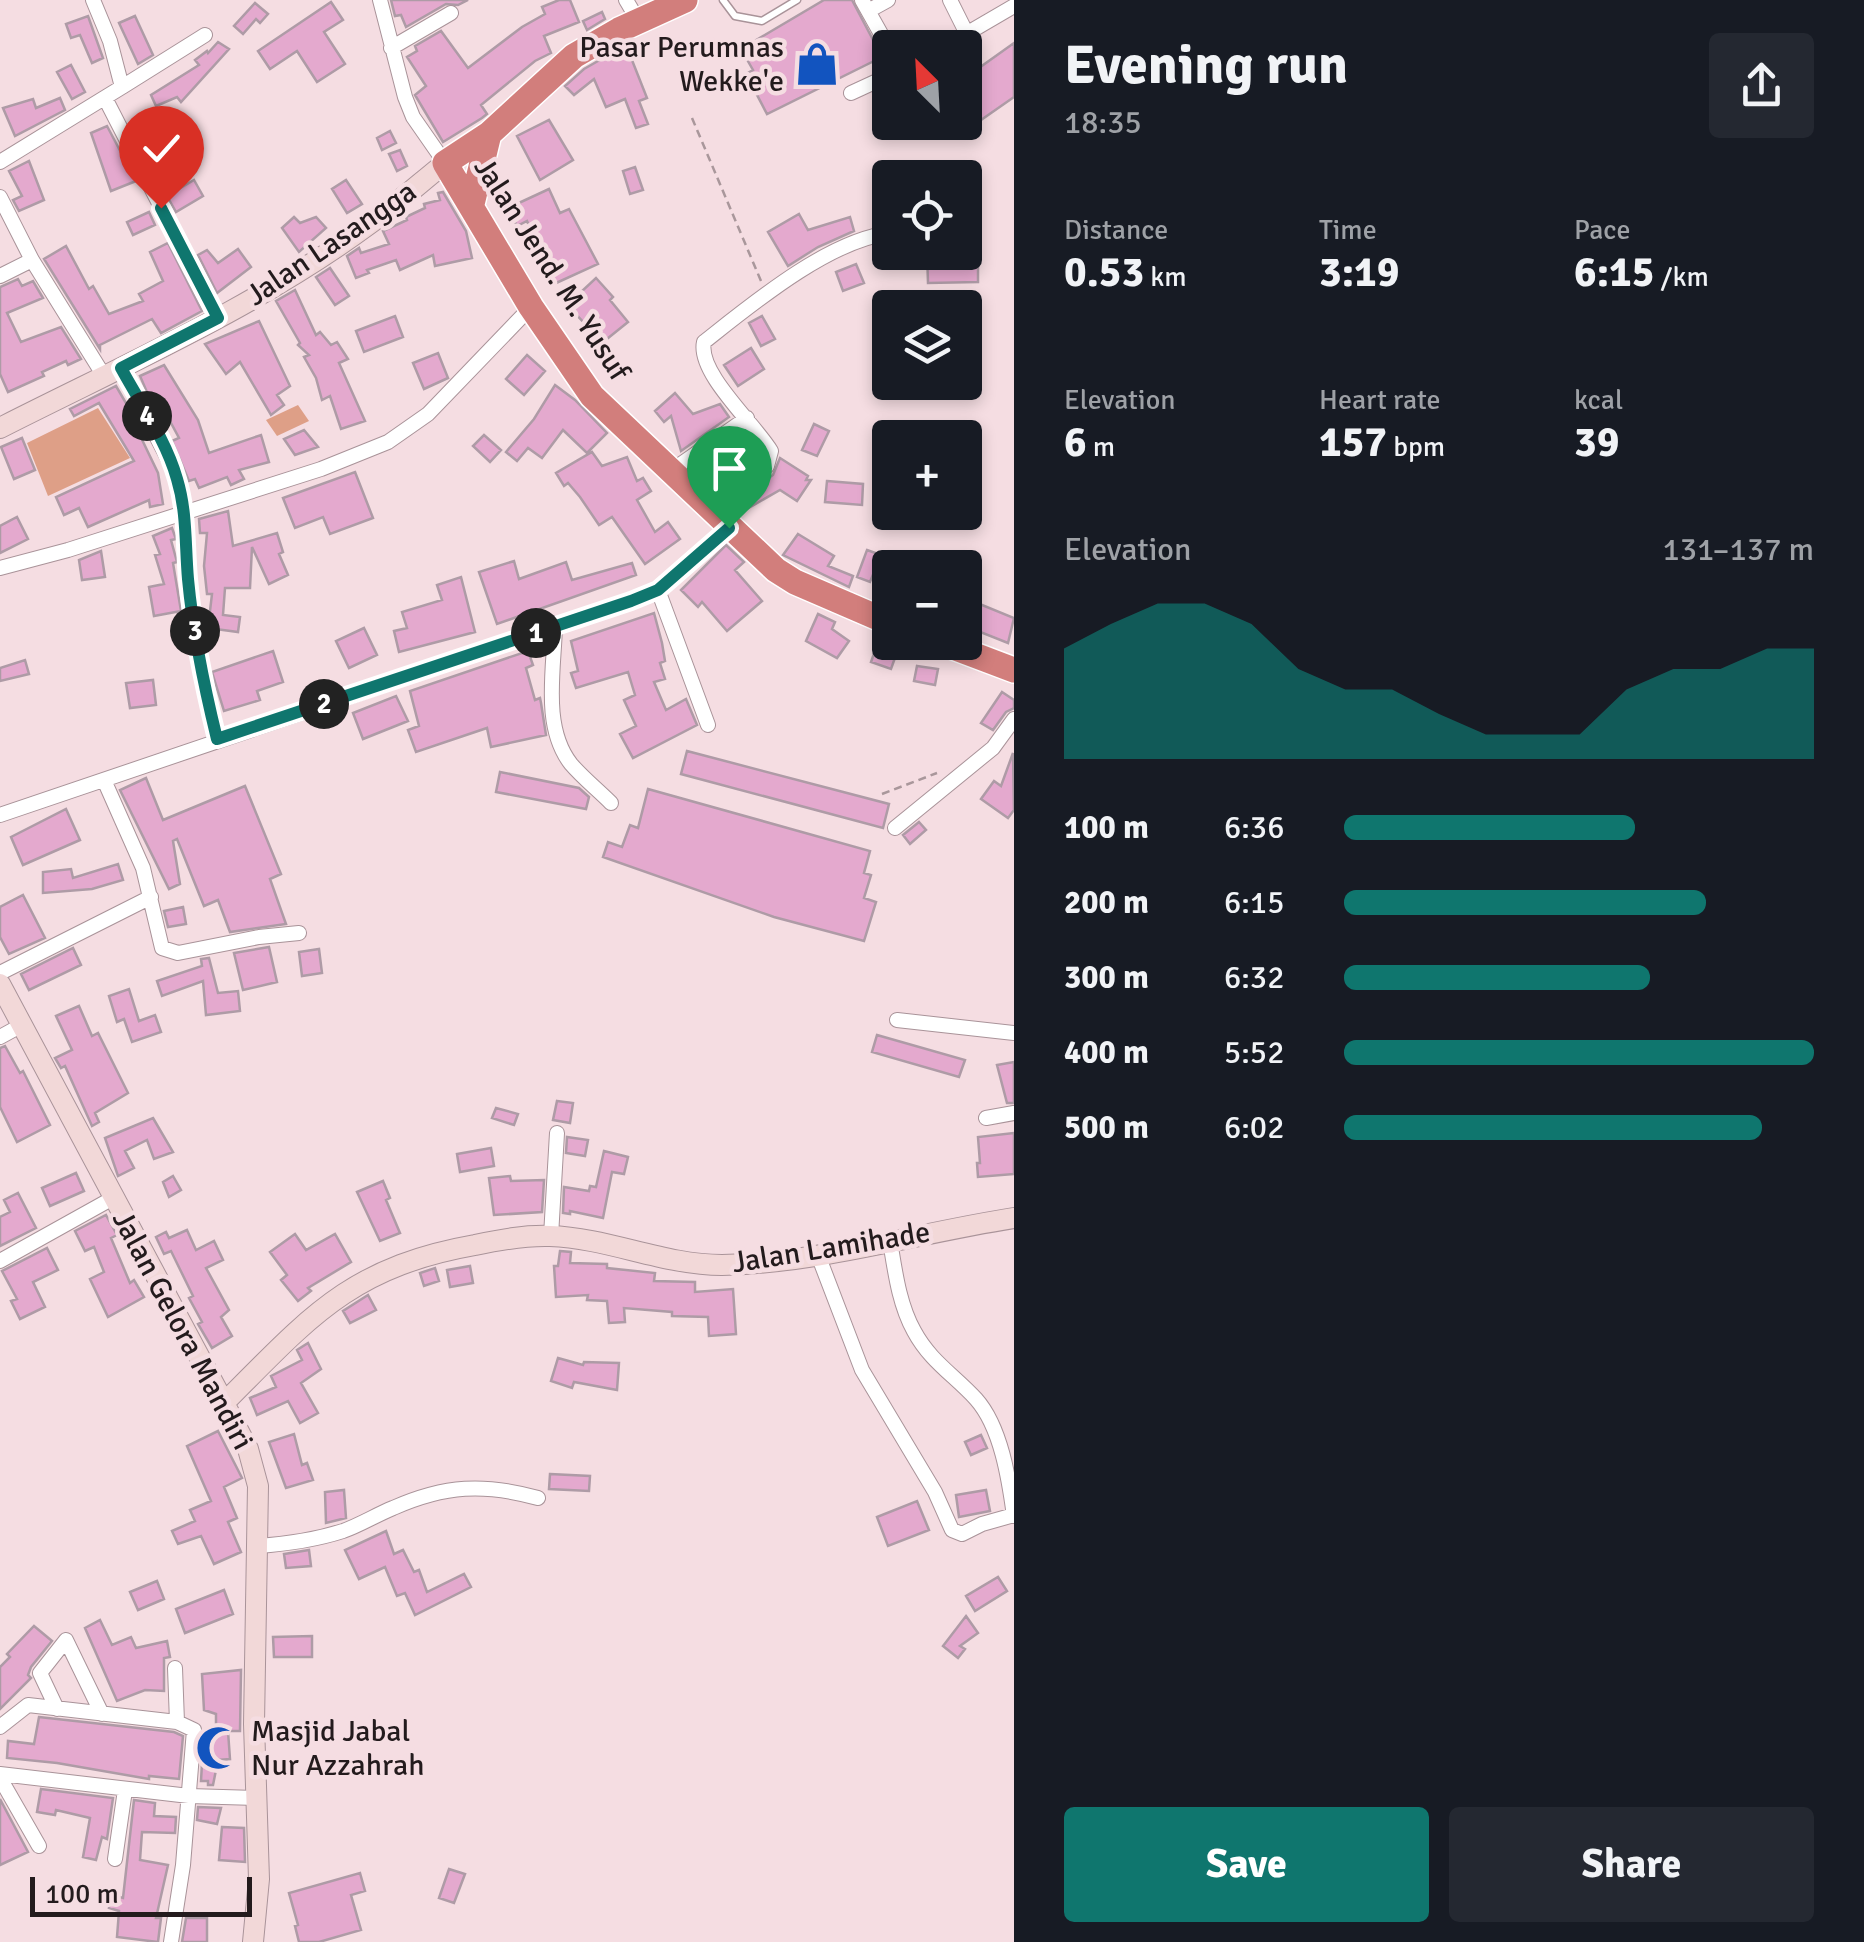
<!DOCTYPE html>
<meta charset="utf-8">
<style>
:root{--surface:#171b24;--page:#242831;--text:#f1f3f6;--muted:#9ea1a6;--accent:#0f766e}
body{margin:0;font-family:Signika,sans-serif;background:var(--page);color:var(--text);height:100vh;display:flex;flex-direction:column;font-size:38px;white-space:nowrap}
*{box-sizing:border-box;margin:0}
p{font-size:32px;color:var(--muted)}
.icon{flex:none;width:55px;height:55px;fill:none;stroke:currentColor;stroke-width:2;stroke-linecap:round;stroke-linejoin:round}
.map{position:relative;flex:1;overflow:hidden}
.details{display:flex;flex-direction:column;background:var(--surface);width:850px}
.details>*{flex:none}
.needle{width:65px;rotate:336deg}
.tools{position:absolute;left:872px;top:30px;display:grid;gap:20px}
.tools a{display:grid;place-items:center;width:110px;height:110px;border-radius:10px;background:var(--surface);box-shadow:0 5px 15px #0003;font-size:50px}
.scale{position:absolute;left:30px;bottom:25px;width:222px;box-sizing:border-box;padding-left:10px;border:5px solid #231b1d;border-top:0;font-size:28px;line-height:35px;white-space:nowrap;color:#231b1d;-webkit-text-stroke:8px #f5dde2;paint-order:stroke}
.pin{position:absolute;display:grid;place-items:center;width:85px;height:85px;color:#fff;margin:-102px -42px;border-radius:50% 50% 50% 0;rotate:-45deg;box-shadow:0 0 10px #0007}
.pin .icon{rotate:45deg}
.km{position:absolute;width:50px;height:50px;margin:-25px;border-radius:50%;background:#222;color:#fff;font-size:28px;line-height:50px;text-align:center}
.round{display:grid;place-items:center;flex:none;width:105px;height:105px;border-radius:10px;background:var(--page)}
.head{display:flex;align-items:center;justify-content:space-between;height:170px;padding:0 50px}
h1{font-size:55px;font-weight:700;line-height:75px}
.figures{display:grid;grid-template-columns:repeat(3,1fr);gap:15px;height:170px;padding:10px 50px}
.figures div{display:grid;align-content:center}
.figures b{font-size:42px;font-weight:700}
.figures small{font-size:28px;font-weight:400}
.figures p{font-size:28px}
.chart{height:280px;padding:20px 50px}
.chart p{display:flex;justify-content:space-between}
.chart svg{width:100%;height:180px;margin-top:10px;fill:var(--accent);opacity:.7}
.action{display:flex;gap:20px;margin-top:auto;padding:20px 50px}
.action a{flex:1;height:115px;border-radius:10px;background:var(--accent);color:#fff;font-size:40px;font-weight:700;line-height:115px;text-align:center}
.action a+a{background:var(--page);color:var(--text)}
ul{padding:0 50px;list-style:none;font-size:32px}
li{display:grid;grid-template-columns:160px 120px 1fr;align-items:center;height:75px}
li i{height:25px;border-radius:12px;background:var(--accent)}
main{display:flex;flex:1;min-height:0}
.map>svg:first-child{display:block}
.green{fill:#de9f87}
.building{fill:#e4a9ce;stroke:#ae9ba6;stroke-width:2.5}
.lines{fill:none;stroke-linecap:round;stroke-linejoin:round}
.lane-casing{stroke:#a99399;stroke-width:9}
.street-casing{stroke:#a99399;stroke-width:16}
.secondary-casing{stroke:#a99399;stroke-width:22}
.highway-casing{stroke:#fff;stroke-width:28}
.path{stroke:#a9979b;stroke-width:2.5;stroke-dasharray:8 5;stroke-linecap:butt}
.lane{stroke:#fff;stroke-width:6}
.street{stroke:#fff;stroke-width:14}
.secondary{stroke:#f2d8d8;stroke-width:20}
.highway{stroke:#d27e7c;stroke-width:25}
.route-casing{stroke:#fff;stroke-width:20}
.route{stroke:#0f766e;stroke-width:12}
.labels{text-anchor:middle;stroke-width:9;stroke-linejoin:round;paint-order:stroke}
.poi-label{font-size:30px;fill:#231b1d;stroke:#f5dde2;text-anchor:end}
.street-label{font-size:30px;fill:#231b1d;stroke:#f5dde2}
</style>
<main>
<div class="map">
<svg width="1014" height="1942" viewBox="0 0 1014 1942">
<rect width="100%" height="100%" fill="#f5dde2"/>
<!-- green -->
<path class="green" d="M298,405L309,421L277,436L266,420Z
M98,408L130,458L48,496L27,443Z"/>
<!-- building -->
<path class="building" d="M391,0H468L458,5L446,4L406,27L401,15L395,16Z
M559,0H570L579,22L544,36L551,53L535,61L481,105L487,114L482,118L443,142L415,95L426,86L407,57L417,51L415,46L441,31L468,68L522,27L545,14L542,7Z
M824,0H852L882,57L767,114L746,74L753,70L741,49Z
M331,2L343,20L324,32L345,64L317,82L297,51L270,69L258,51Z
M255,3L268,14L260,23L256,19L243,34L234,26Z
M602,12L605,19L587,30L583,21Z
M88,16L103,58L92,63L80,35L71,38L66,24Z
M135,16L153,55L138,64L119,23Z
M218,42L229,49L181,102L177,97L156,106L151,95L199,65L195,60L207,51L208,53Z
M1014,43V97L981,120L965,98V78Z
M626,45L647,98L639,101L648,124L636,128L625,99L606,107L594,79L574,95L565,86L584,69Z
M71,65L85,92L72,99L57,72Z
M60,98L65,110L15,136L3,108L33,99L36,108Z
M549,120L573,160L540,180L517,136Z
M107,126L136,181L111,191L91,133Z
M390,131L396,143L382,150L377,138Z
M400,150L407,166L397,171L389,154Z
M29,161L44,200L19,211L13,200L22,196L9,171Z
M635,167L643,190L630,194L623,171Z
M194,180L203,196L176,212L167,196Z
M346,180L362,204L347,213L332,189Z
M549,189L560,213L569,209L598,264L554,284L527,221L517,226L508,208Z
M443,192L466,231L472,258L435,266L433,255L400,270L396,260L367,270L369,273L356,278L347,256L359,248L361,253L389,244L383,231L407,220L406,217L425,208L424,204L440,200L438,193Z
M149,212L155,225L133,235L127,222Z
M799,214L808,230L850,217L854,231L818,247L788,266L768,232Z
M294,217L300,223L316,217L326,228L299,252L282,228Z
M965,242H978V282L928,283L927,252H965Z
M168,243L202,311L161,333L152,319L100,345V349L44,259L66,246L89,289L93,286L109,314L143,301L139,294L163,281L150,252Z
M238,249L251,267L217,293L198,255L207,250L218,263Z
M856,264L864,283L843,291L836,272Z
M330,268L349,296L335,305L316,277Z
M596,278L613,297L610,300L628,322L597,347L584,332L589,328L567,305Z
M18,279L22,286L33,281L43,298L7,313L21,342L61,327L81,359L68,365L66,361L42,372L44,376L8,392L0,374V287Z
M295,290L316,335L320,332L331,345L337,342L348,359L339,363L365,421L341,429L330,396L322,400L316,378L304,357L309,355L298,345L300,343L276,301Z
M395,316L403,337L364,352L356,331Z
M762,316L775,339L761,346L749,323Z
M259,321L290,386L277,395L284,405L271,415L240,362L226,374L205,344Z
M751,348L764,369L738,386L724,365Z
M438,353L448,378L424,389L413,363Z
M527,355L545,371L524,395L506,379Z
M164,365L198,420L209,453L261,435L269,462L239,470L244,479L231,485L227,477L199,488L195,479L189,481L172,441L179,438L164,410L156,413L140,376Z
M555,385L575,400L607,433L587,453L563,430L542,458L528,448L517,461L506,452L534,419Z
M116,386L137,422L134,423L158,473L163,504L150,507L149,500L88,527L79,508L64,515L56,497L134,461L99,403L74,416L70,409Z
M675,393L693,414L720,404L729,417L681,451L671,416L664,422L655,411Z
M814,424L829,431L817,456L802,450Z
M304,430L318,447L295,455L284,439Z
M484,435L501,450L490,462L473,446Z
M22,438L35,470L14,479L1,447Z
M592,452L602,466L627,457L637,481L643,478L651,491L637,500L655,532L668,522L680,539L645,564L612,517L599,525L580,497L568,483L564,486L556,473Z
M729,453L734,468L711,477L705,462Z
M780,458L808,476L806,480H811L797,501L780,490L745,510L738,499L773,475Z
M355,472L373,518L330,534L323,517L295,528L283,498Z
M827,481L863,484L862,505L825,502Z
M228,511L233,546L277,533L283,552L279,554L288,575L269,584L252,547L250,588H225L223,615L240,617L238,632L208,628L212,594H207L204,566L207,533H200L199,519Z
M17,517L28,539L0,553V526Z
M172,528L176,539L171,540L177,562L173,563L181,611L154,616L149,587L164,584L155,555L160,554L153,536Z
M798,534L834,556L828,566L853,576L849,587L783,555Z
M726,545L744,562L735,570L762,601L727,631L702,602L698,607L681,590Z
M867,550L881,555L870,582L857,577Z
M101,551L105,577L82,580L79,560Z
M514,561L519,579L566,562L572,580L632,563L636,575L497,624L479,572Z
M461,577L475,632L399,652L394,631L407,628L402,612L442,600L437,585Z
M965,598L1014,618L1008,643L965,626Z
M654,613L662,643L665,661L660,663L665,679L654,682L666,710L686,699L697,725L633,758L620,734L636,726L624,700L635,695L628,672L576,688L571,673L578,671L571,641Z
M818,614L835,622L832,629L849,641L837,658L806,641Z
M364,628L377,655L349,668L336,641Z
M876,648L896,655L891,669L871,662Z
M273,651L283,682L257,691L260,700L224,711L212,672Z
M528,651L533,665L526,668L535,700L540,698L541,703L546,735L491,747L487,728L416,752L408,730L419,726L410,691Z
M25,660L29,674L0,681V668Z
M917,666L938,669L935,685L914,681Z
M153,680L156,705L130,708L126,683Z
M1002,692L1014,700V708L1006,712L993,730L981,723Z
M396,696L408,721L363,739L353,713Z
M687,751L889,804L883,828L681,774Z
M1013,753L1014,810L1008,818L981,799L994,781L1001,786Z
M500,772L579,788L589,797L586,809L496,792Z
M146,778L163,820L245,786L281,874L270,879L286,924L230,932L218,900L204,906L177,839L173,841L180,884L169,889L120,790Z
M648,789L870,851L864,873L871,875L864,898L876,902L864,941L774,917L603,857L608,842L622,847L630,825L638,828Z
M66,809L80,840L23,865L11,837Z
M919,822L926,830L910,844L903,835Z
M118,864L123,880L92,889L43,893V872L71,869L73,878Z
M23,895L45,938L9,954L0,937V907Z
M183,907L186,924L168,927L164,911Z
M269,947L277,982L243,990L234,953Z
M73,948L81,965L29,990L21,974Z
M319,949L322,973L302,976L299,952Z
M209,958L218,993L238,991L240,1011L206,1015L203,981L162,996L157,981L202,966L201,959Z
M129,989L139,1021L155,1015L161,1032L132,1042L124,1019L117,1022L109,996Z
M79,1006L92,1036L98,1033L128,1093L95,1113L99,1122L92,1126L65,1066L61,1068L55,1058L72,1050L56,1016Z
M877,1035L965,1060L959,1077L872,1052Z
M5,1046L20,1073L23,1071L50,1125L17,1142L0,1107V1048Z
M1014,1062V1103H1007L997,1065Z
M557,1101L573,1103L570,1123L553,1120Z
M496,1108L518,1114L514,1125L492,1118Z
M153,1118L173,1152L154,1159L147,1140L125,1151L134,1168L118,1176L105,1138Z
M1014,1133V1174L978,1177L977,1163H980L978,1137Z
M567,1137L588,1140L585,1156L566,1153Z
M491,1148L494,1166L460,1172L457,1154Z
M604,1151L628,1157L624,1174L612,1172L603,1218L570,1211V1214L563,1213L564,1187L589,1191L590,1186L596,1187Z
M76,1173L84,1191L50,1206L42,1188Z
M173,1176L181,1190L169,1197L163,1182Z
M510,1176L511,1181L544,1180L542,1212L494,1215L489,1178Z
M383,1181L390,1198L386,1200L400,1233L380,1241L357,1192Z
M18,1193L36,1228L0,1246V1217L10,1212L4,1200Z
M106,1215L117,1235L111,1238L130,1283L134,1280L144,1297L108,1317L90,1279L104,1272L94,1247L85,1251L75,1231Z
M187,1230L196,1250L214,1241L223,1260L206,1268L229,1310L221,1317L232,1336L212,1348L198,1324L202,1322L189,1298L193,1296L171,1251L164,1254L156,1237L166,1232L169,1238Z
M295,1234L306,1250L335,1234L351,1262L308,1288L311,1291L298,1301L281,1280L287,1275L270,1252Z
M47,1248L58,1270L33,1282L45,1307L20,1319L11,1301L17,1299L2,1271Z
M560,1251L571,1252L570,1263L607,1264V1268L655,1273L654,1281L695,1282V1292L733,1289L736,1334L709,1336L708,1317L672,1316V1312L624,1308L625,1322L609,1323L607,1301L587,1300L588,1295L556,1297L554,1266H558Z
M470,1266L473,1283L450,1287L447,1270Z
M435,1268L439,1281L424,1286L420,1273Z
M368,1295L376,1310L350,1323L343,1311Z
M308,1343L321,1369L301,1383L318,1413L300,1423L288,1401L257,1415L250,1398L276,1387L271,1376L302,1360L297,1350Z
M558,1358L583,1365L584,1362L619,1363L617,1390L574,1382L572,1388L551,1381Z
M218,1431L242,1478L224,1487L237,1518L228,1522L241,1552L214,1564L201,1536L178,1544L172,1531L195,1521L190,1510L211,1501L187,1446Z
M294,1434L302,1465L307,1463L313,1480L286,1488L269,1442Z
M981,1435L987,1448L971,1455L965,1442Z
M550,1474L590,1476L589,1491L549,1489Z
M344,1490L346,1518L326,1523L325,1492Z
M986,1490L990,1511L959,1517L956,1495Z
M917,1501L929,1530L888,1546L877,1517Z
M386,1531L394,1554L403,1550L414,1572L419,1570L427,1592L464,1574L471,1587L415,1615L405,1593L397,1596L385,1567L359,1579L345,1550Z
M309,1550L311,1566L286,1568L284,1554Z
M998,1577L1007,1591L975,1611L966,1596Z
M157,1581L164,1599L138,1610L130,1592Z
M224,1590L233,1614L185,1633L176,1609Z
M966,1616L978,1633L960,1646L965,1649L958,1658L943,1646Z
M100,1620L112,1645L131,1637L136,1648L167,1641L170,1657L164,1658V1691L145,1690L117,1701L85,1628Z
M34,1626L52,1641L31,1667L28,1675L31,1678L0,1709V1667L10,1657L7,1654Z
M312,1636V1657H274L273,1637Z
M241,1670L240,1731H228L230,1759L218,1760L213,1785H208V1781H201L202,1763L207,1764L206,1738L216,1737V1714L204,1710L202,1674Z
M39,1717L174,1732L183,1736L179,1779L149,1776V1779L57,1763L7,1758L8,1741L34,1744Z
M276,1725L297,1726L296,1743L275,1742Z
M41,1789L113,1798L107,1839L102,1837L96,1860L83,1857L90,1818L56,1810L55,1815L37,1812Z
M0,1799L28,1852L0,1865Z
M134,1800L155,1803L154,1816L176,1817L175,1833L142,1832L140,1860L168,1865L156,1918H161L158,1942L117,1937L119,1911L109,1908L112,1895L123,1898Z
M198,1807L221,1808L217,1824L197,1820Z
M222,1827L244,1828L245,1862L219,1860Z
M449,1869L465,1874L454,1903L439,1898Z
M360,1873L365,1891L351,1895L361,1930L319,1942H299L295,1926L298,1925L289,1893Z
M186,1918H207V1942H182Z"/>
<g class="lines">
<!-- lane casing -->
<g class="lane-casing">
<path id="lane" d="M723,0L735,16L762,21L797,0"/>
</g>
<!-- street casing -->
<g class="street-casing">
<path id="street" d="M380,0L405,97L413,117L445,163
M626,0L639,22
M862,0L890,50
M950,0L967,34
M868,11L888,0
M391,48L451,13
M942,48L1014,6
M122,87L205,35
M851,93L890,75
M105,98L218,318
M0,162L122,87L110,41L93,0
M0,197L32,260L104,376
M0,276L32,260
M121,368L176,474L185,510L188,576L199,662L217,739
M671,471L747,418
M711,506L767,466L771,451C755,424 697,373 704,342C752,304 829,240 890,233
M0,568L68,550L321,469L388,442L428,414L531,307
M658,590L708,725
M555,626C554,670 542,727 571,764C583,778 598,790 611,803
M104,780L143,868L162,948L178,953L259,937L299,933
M0,815L631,601L658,590L729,528
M895,828L993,748L1014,719
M0,973L151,897
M897,1020L1014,1033
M0,1037L22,1025
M986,1118L1014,1113
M551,1236L557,1133
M890,1241C895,1271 899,1304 914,1331C930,1361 954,1375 976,1399C1001,1427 1009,1479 1014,1516
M818,1255L862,1370L935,1492L952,1530L962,1534L982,1524L1014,1515
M0,1261L113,1198
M258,1546C287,1544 315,1540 343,1531C360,1525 376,1515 393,1508C445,1485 484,1483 538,1498
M175,1668L177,1722
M57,1709L40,1673L66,1640L102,1714
M0,1727L28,1705L177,1722L194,1730L183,1865L171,1942
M0,1774L189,1796L257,1798
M0,1778L39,1846
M115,1859L125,1790"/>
</g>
<!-- secondary casing -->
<g class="secondary-casing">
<path id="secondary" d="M0,428C124,365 255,308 368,225C394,206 419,184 445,163
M0,984L224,1403L248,1449L258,1486L254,1724L259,1879L253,1942
M224,1403C309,1318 350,1267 475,1245C499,1240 525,1235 550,1236C608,1238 664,1265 722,1265C820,1263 917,1233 1014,1218"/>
</g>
<!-- highway casing -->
<g class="highway-casing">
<path id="highway" d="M685,0L619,30L574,56L489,134L445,163L531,307L592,396L776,570L795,582L890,623
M472,204L489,134
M940,642L1014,670"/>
</g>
<!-- path -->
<path class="path" d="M692,118L761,281
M882,794L937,773"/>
<!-- lane -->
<use href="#lane" class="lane"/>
<!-- street -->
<use href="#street" class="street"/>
<!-- secondary -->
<use href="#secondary" class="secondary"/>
<!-- highway -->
<use href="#highway" class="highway"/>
</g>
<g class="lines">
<!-- route casing -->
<g class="route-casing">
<path id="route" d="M161,208L218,318L121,368C140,403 166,440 177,479C187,512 185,544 188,579C193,633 204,686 217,739L631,601L658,590L729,528"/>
</g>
<!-- route -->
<use href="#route" class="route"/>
</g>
<!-- icons -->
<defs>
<g id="shop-bare" transform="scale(3.45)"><path d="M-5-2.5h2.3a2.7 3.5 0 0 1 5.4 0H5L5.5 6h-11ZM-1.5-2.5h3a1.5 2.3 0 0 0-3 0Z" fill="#1254bf" stroke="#f5dde2" stroke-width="2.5" paint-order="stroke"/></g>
<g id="mosque-bare" transform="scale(3.45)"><path d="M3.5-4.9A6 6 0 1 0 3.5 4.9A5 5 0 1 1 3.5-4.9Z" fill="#1254bf" stroke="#f5dde2" stroke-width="2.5" paint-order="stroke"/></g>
</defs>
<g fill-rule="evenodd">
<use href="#shop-bare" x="817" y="64"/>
<use href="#mosque-bare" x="218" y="1748"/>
</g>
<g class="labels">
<!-- poi labels -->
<g class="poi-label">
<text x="784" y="57">Pasar Perumnas<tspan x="784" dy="34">Wekke'e</tspan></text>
<text x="251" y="1741" text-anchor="start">Masjid Jabal<tspan x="251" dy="34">Nur Azzahrah</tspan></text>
</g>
<!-- street labels -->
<g class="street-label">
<text transform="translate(331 243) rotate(-34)" y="10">Jalan Lasangga</text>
<text transform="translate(552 269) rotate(57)" y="10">Jalan Jend. M. Yusuf</text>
<text transform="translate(831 1247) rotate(-9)" y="10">Jalan Lamihade</text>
<text transform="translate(183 1330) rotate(62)" y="10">Jalan Gelora Mandiri</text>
</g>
</g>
</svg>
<div class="tools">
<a><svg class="needle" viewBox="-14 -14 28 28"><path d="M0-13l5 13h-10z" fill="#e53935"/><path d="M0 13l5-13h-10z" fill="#9ea1a6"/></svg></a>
<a><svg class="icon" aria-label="locate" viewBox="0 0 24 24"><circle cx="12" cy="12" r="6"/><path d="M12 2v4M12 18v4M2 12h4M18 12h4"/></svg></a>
<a><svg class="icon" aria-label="layers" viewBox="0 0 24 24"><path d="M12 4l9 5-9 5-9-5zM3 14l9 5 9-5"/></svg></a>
<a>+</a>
<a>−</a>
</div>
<div class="scale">100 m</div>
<div class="pin" style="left:729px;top:528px;background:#1e9e55"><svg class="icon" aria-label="arrive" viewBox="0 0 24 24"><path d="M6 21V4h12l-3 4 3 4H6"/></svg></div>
<div class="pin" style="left:161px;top:208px;background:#d93025"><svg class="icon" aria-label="check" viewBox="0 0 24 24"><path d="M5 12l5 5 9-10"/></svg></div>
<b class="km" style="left:536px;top:633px">1</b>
<b class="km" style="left:324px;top:704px">2</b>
<b class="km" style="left:195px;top:631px">3</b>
<b class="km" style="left:147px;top:416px">4</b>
</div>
<section class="details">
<div class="head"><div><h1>Evening run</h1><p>18:35</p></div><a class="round"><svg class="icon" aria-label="share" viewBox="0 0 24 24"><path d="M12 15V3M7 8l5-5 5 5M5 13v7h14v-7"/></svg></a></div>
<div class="figures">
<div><p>Distance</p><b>0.53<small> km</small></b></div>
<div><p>Time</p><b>3:19</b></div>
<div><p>Pace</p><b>6:15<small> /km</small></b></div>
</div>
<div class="figures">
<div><p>Elevation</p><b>6<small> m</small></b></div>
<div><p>Heart rate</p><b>157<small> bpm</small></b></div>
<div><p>kcal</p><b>39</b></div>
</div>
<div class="chart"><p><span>Elevation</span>131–137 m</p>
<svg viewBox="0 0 160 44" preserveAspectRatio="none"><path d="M0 44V17L10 11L20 6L30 6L40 11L50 22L60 27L70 27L80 33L90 38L100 38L110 38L120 27L130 22L140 22L150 17L160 17V44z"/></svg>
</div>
<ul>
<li><b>100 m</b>6:36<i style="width:62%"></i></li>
<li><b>200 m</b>6:15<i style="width:77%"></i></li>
<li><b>300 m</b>6:32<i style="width:65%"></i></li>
<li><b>400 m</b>5:52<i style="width:100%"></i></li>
<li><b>500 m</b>6:02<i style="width:89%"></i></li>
</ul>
<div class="action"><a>Save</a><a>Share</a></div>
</section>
</main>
